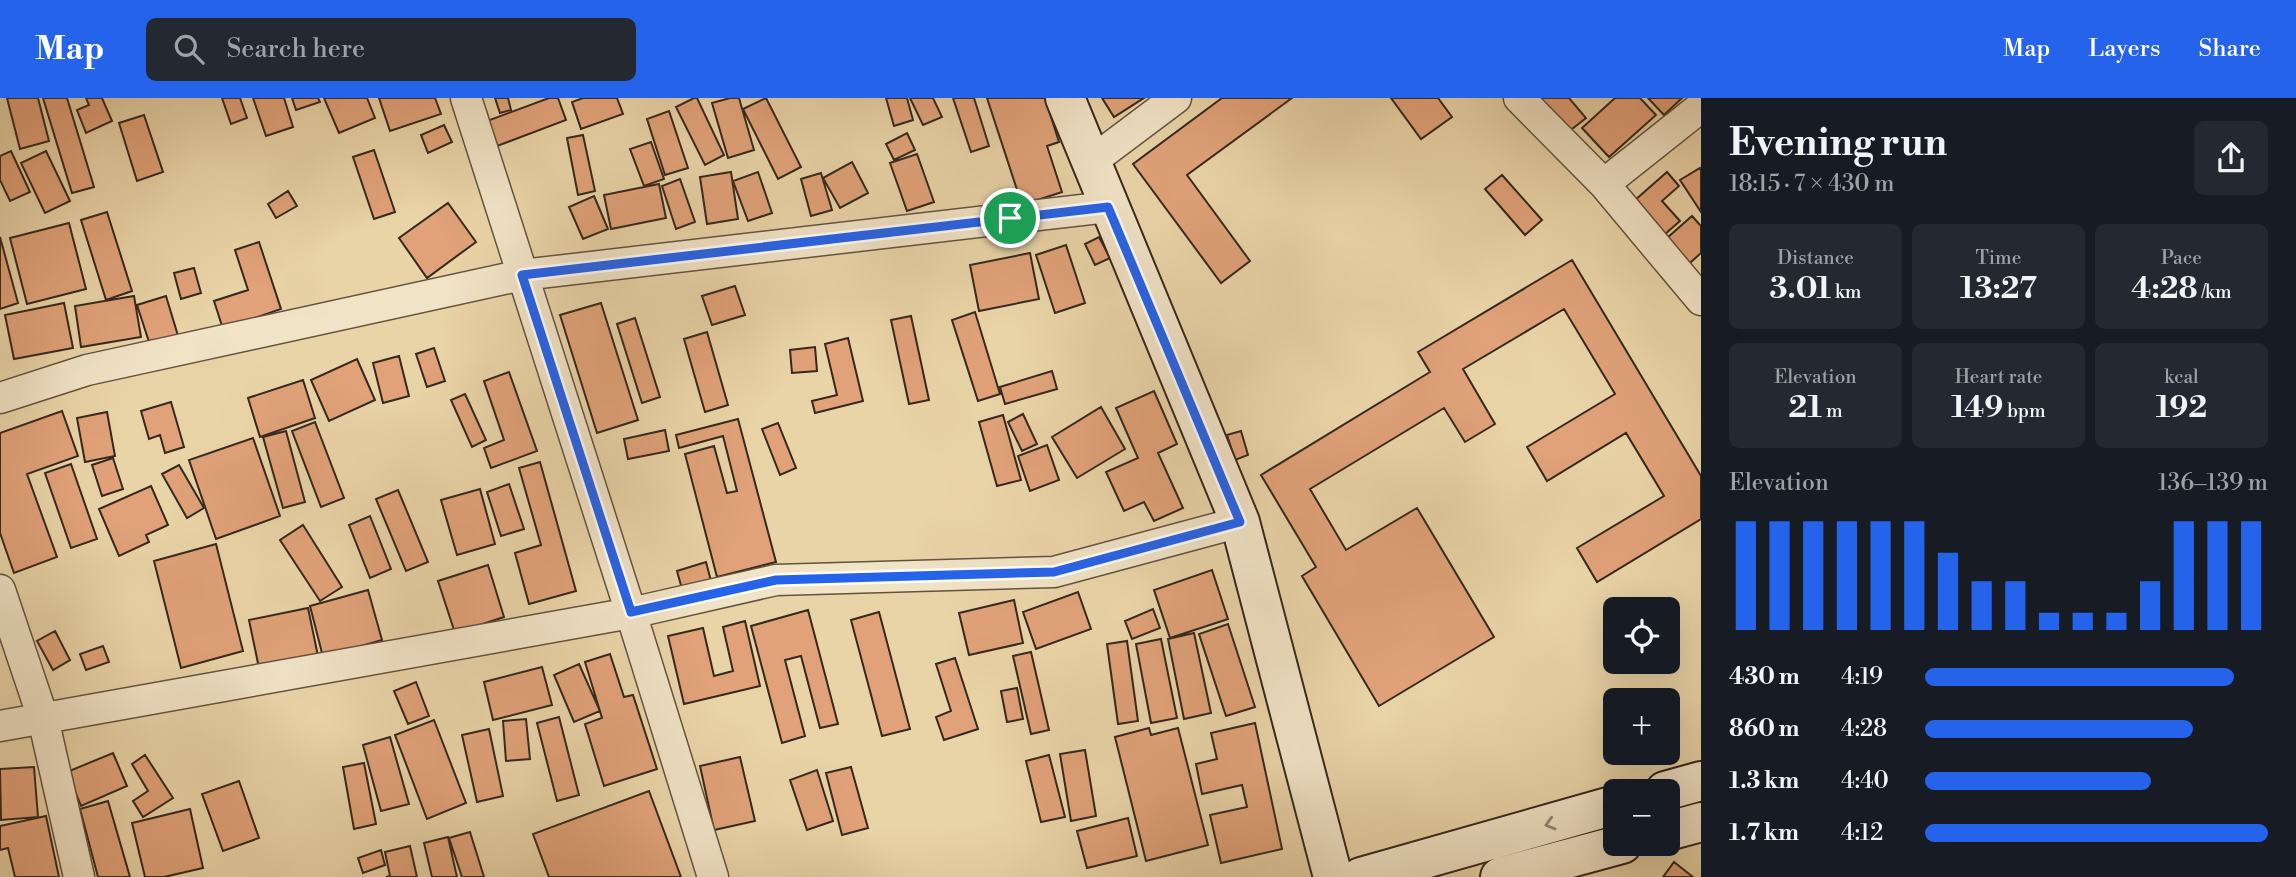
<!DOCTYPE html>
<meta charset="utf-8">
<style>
:root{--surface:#171b24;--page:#242831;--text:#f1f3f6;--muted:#9ea1a6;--accent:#2563eb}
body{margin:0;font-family:"Libre Bodoni",serif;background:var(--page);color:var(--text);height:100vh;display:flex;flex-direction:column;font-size:26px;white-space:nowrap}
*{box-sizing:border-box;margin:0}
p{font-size:23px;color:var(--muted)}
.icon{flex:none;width:38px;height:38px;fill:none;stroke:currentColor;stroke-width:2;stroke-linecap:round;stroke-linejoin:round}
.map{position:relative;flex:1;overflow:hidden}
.details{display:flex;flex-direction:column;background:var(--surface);width:595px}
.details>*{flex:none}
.controls{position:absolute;left:1603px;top:499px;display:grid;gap:14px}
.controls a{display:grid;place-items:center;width:77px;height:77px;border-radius:10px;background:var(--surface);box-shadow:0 7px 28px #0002;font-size:35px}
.pin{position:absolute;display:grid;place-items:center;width:60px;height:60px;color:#fff;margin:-30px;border:4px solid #fff;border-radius:50%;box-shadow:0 2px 7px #0007}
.round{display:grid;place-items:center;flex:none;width:74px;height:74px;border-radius:10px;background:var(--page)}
.summary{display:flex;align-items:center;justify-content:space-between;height:119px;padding:0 28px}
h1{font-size:38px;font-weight:700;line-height:52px}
.figures{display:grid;grid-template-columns:repeat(3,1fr);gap:10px;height:119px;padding:7px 28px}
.figures div{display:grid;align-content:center;border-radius:10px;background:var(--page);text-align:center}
.figures b{font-size:30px;font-weight:700}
.figures small{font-size:19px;font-weight:400}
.figures p{font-size:19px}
.chart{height:196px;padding:14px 28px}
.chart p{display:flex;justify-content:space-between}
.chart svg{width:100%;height:126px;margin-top:7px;stroke:var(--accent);stroke-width:6}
ul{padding:0 28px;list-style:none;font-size:23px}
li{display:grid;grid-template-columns:112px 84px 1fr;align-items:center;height:52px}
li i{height:18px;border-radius:9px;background:var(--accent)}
header{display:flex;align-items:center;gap:42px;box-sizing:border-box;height:98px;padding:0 35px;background:var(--accent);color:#fff}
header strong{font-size:33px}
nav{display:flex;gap:38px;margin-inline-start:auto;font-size:24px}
.search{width:490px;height:63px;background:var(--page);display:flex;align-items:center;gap:18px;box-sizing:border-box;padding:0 24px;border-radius:10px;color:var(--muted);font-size:26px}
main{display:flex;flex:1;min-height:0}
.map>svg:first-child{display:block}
.building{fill:#e1a279;stroke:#35281d;stroke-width:2}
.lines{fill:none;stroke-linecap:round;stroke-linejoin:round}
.street-casing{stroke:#625340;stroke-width:33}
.secondary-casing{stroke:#35281d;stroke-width:42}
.street{stroke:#f1e3c6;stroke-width:30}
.secondary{stroke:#f1e3c6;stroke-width:38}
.oneway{stroke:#938672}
.route-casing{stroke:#fff;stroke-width:14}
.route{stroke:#2563eb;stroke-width:9}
</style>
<header>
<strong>Map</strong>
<div class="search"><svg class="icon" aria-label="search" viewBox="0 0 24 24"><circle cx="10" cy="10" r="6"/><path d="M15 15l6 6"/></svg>Search here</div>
<nav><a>Map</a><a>Layers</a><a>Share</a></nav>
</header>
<main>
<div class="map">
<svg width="1701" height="779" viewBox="0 0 1701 779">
<rect width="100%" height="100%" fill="#e9d4a8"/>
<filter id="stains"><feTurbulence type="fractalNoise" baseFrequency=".00286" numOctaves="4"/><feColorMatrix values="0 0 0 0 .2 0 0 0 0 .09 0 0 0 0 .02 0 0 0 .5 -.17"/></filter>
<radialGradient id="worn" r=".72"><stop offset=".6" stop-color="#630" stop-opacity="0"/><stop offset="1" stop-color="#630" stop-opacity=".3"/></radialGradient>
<!-- building -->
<path class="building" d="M7,0H38L49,43L20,51Z
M43,0H67L94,89L72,95Z
M86,0H102L112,23L86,35L77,12L89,7Z
M222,0H240L247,20L231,26Z
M253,0H284L293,29L266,38Z
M292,0H318L320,4L296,12Z
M324,0H367L375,20L339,35Z
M379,0H435L441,16L390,33Z
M495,0H508L511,12L500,15Z
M549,0H558L566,22L497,48L487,23Z
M583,0H617L623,16L581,31L572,4Z
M694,0H697L724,57L705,67L676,9Z
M730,0H739L754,52L728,60L712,5Z
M766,0L801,69L778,81L743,11Z
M886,0H907L913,22L894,28Z
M910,0H933L942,19L923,27Z
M953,0H974L989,48L971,54Z
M987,0H1045L1059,44L1047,48L1062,94L1022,107Z
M1102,0H1144L1114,19Z
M1222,0H1292L1187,77L1250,163L1221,185L1133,66Z
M1391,0H1438L1452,19L1421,41Z
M1536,0H1569L1586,20L1567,35Z
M1615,0H1640L1656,17L1609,59L1582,30Z
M1648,0H1682L1664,17Z
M669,13L688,70L665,77L647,21Z
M144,17L163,74L137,83L119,25Z
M444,27L452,44L428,55L421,37Z
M907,35L915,52L894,62L886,46Z
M583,37L595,93L578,97L567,40Z
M651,44L664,81L644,88L630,51Z
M374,52L395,114L374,121L353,59Z
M11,53L30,94L10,103L0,82V58Z
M46,53L70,103L45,115L21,65Z
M917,56L934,104L907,113L890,65Z
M852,64L868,95L840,110L823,80Z
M1700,70L1701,72V114L1680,82Z
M731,74L738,121L707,126L700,79Z
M758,74L772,115L748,123L733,83Z
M1667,74L1679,88L1662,103L1680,123L1656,144L1626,110Z
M821,75L832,112L811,118L801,81Z
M1502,77L1542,122L1525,137L1485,91Z
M680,81L695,124L676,131L662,88Z
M659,86L666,120L611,131L604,97Z
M288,93L297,108L276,120L268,106Z
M594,98L608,131L583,141L569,109Z
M448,105L476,144L427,180L399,140Z
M107,114L132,193L106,202L81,122Z
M1692,118L1701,128V155L1681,173L1659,147Z
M69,125L86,191L27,206L10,140Z
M0,139L18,205L0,211Z
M1099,139L1110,160L1095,167L1085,146Z
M259,144L281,211L223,231L214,203L248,192L235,152Z
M1066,147L1085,205L1055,215L1036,157Z
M1030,155L1039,201L979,213L970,167Z
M1572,162L1701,378V421L1597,484L1577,450L1664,398L1626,335L1547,383L1527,349L1615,296L1564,211L1463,271L1495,326L1465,344L1444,310L1310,391L1346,452L1417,410L1494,539L1379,608L1302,478L1316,469L1261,377L1430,274L1418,254Z
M194,170L201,195L181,201L174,175Z
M735,188L745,217L712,227L702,198Z
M134,198L141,239L81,249L75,208Z
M166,198L179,241L151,250L137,207Z
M64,205L73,250L14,261L5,217Z
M601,205L638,322L597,335L560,217Z
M975,214L1000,296L978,303L952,222Z
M911,218L929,302L909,306L891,222Z
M635,220L660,299L642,305L617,226Z
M707,234L728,307L705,314L684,241Z
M848,240L863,303L815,315L812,303L837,297L825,246Z
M815,249L817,273L792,275L790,252Z
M434,250L445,283L427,289L416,256Z
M399,258L409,298L383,305L373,265Z
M357,261L375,302L329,323L311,282Z
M1052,273L1057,291L1005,306L1000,289Z
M509,274L537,353L491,370L484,350L504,342L484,283Z
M303,282L315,320L260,339L248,300Z
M1154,293L1177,346L1158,355L1183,410L1154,423L1144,404L1124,413L1106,374L1138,360L1116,310Z
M465,296L486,342L472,349L451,302Z
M171,304L184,349L165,355L160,337L149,341L141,313Z
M1101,309L1125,351L1077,380L1052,339Z
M62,313L78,358L27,376L57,459L14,475L0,435V335Z
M107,314L115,358L85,364L77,320Z
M1023,316L1037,346L1022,353L1008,324Z
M1003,317L1021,382L997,388L979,324Z
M738,321L776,464L717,479L685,356L714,348L727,395L737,393L723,338L679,350L676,337Z
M315,324L344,400L321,409L292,333Z
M778,325L796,370L780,377L762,331Z
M665,332L669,353L628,361L624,341Z
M286,333L305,404L283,410L263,339Z
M1241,333L1248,357L1235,362L1227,337Z
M253,340L280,418L216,441L189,362Z
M1047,347L1059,382L1030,393L1018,358Z
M113,360L123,391L102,398L92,367Z
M540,364L576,493L529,506L515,455L541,447L519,370Z
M71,366L97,441L71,450L45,375Z
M179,367L204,410L187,420L162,376Z
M509,386L524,431L501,438L487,394Z
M151,388L168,427L146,437L149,444L119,458L99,411Z
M480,391L495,446L457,457L441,402Z
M398,392L428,464L406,473L376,401Z
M370,418L391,471L370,480L349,427Z
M303,427L342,489L320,503L280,442Z
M216,446L243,553L181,570L154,463Z
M706,464L711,483L682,491L677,473Z
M488,467L504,519L455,535L438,483Z
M1212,472L1228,521L1170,540L1154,492Z
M368,492L382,542L323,559L310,508Z
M1078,494L1091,531L1036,551L1023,514Z
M1014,502L1023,545L969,557L959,515Z
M308,510L318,558L259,570L249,522Z
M1153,511L1160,530L1132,541L1125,523Z
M808,512L838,626L820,630L801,558L785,562L805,638L782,645L751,528Z
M808,512L838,626L820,630L801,558L785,562L805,638L782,645L751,528Z
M879,514L910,631L882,638L851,522Z
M879,514L910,631L882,638L851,522Z
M745,523L760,588L684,606L668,538L703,530L714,578L733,573L723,529Z
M1228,526L1255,609L1226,618L1199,536Z
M55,533L70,562L53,572L37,543Z
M1194,535L1211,615L1184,621L1168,541Z
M1161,541L1177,620L1151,625L1136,546Z
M1127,543L1138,623L1118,626L1107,546Z
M103,548L109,564L86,572L80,556Z
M1031,554L1049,632L1031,636L1013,558Z
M610,556L624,599L633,597L657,671L604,688L585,626L602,620L585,564Z
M955,560L978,631L944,642L936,619L951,613L936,566Z
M579,566L600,613L574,624L554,577Z
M542,569L552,607L493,622L484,584Z
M416,584L429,618L408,626L394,593Z
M1017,590L1023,621L1007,624L1001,593Z
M559,619L579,697L557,703L537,625Z
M526,621L530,661L506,663L503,623Z
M434,622L466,705L427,721L395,637Z
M1255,625L1282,751L1221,765L1210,717L1247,709L1242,687L1202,696L1196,666L1217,661L1211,635Z
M1149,630L1151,637L1178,630L1208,747L1146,763L1115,639Z
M489,631L503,698L477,704L462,637Z
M390,639L409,706L381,713L363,647Z
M1085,652L1096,718L1071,723L1060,656Z
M113,655L127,688L81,708L67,674Z
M145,657L173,700L143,719L133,703L148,693L132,666Z
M1049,657L1065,719L1041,724L1026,663Z
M740,659L755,723L714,732L700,668Z
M364,665L376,726L354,731L343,669Z
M34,669L38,719L1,722L0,671Z
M851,669L868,730L842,737L826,675Z
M817,672L833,723L807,732L790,682Z
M239,683L259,740L223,753L202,696Z
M649,693L681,779H549L533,736Z
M649,693L681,779H549L533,736Z
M108,703L130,779H98L80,711Z
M190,711L203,770L164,779H145L132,725Z
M46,718L59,779H15L8,750L0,752V728Z
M1128,720L1137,758L1087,770L1077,733Z
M470,734L484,779H462L449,740Z
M448,739L457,779H432L424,745Z
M410,748L417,779H386L390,778L385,754Z
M381,752L385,767L363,775L358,760Z
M1674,764L1693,779H1663Z"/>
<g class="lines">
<!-- street casing -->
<g class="street-casing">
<path id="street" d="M466,0L631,515L713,779
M1519,0L1604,86L1701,202
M1092,63L1176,0
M1604,86L1701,9
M0,300L87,272L522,177L1108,109
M0,492L43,620L79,779
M0,628L631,515L776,482L1054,474L1240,424"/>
</g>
<!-- secondary casing -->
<g class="secondary-casing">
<path id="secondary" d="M1065,0L1240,424L1333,779
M1665,693L1701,683
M1668,733L1701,724
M1361,779L1615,707
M1500,779L1622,746"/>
</g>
<!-- street -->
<use href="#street" class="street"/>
<!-- secondary -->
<use href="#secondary" class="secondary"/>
</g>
<!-- one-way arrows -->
<defs><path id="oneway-chevron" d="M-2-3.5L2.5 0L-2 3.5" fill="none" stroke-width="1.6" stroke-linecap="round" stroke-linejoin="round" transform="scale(1.75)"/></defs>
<use class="oneway" href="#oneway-chevron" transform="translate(1550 726) rotate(164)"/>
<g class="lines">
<!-- route casing -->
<g class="route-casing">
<path id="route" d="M1108,109L1240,424L1054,474L776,482L631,514L522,177Z"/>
</g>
<!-- route -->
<use href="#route" class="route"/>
</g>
<rect width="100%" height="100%" filter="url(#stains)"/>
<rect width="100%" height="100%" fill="url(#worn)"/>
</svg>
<div class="controls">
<a><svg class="icon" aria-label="locate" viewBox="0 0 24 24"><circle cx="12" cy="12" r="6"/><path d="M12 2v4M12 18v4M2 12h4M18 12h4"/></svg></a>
<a>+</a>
<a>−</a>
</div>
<div class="pin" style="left:1010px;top:120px;background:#1e9e55"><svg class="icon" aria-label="arrive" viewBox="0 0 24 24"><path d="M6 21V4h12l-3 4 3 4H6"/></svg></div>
</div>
<section class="details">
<div class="summary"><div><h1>Evening run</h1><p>18:15 · 7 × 430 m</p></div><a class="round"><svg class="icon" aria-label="share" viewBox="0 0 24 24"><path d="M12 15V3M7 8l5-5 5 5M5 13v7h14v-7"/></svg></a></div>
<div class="figures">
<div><p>Distance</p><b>3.01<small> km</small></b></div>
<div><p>Time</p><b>13:27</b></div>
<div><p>Pace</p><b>4:28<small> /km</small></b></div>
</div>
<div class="figures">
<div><p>Elevation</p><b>21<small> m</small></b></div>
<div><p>Heart rate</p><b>149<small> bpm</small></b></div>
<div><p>kcal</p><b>192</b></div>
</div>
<div class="chart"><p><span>Elevation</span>136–139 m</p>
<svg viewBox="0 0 160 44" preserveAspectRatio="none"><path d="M5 44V6M15 44V6M25 44V6M35 44V6M45 44V6M55 44V6M65 44V17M75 44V27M85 44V27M95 44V38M105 44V38M115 44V38M125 44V27M135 44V6M145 44V6M155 44V6"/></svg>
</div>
<ul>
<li><b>430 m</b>4:19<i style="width:90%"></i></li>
<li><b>860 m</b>4:28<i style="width:78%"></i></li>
<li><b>1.3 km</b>4:40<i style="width:66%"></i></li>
<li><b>1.7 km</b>4:12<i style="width:100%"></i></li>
</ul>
</section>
</main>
